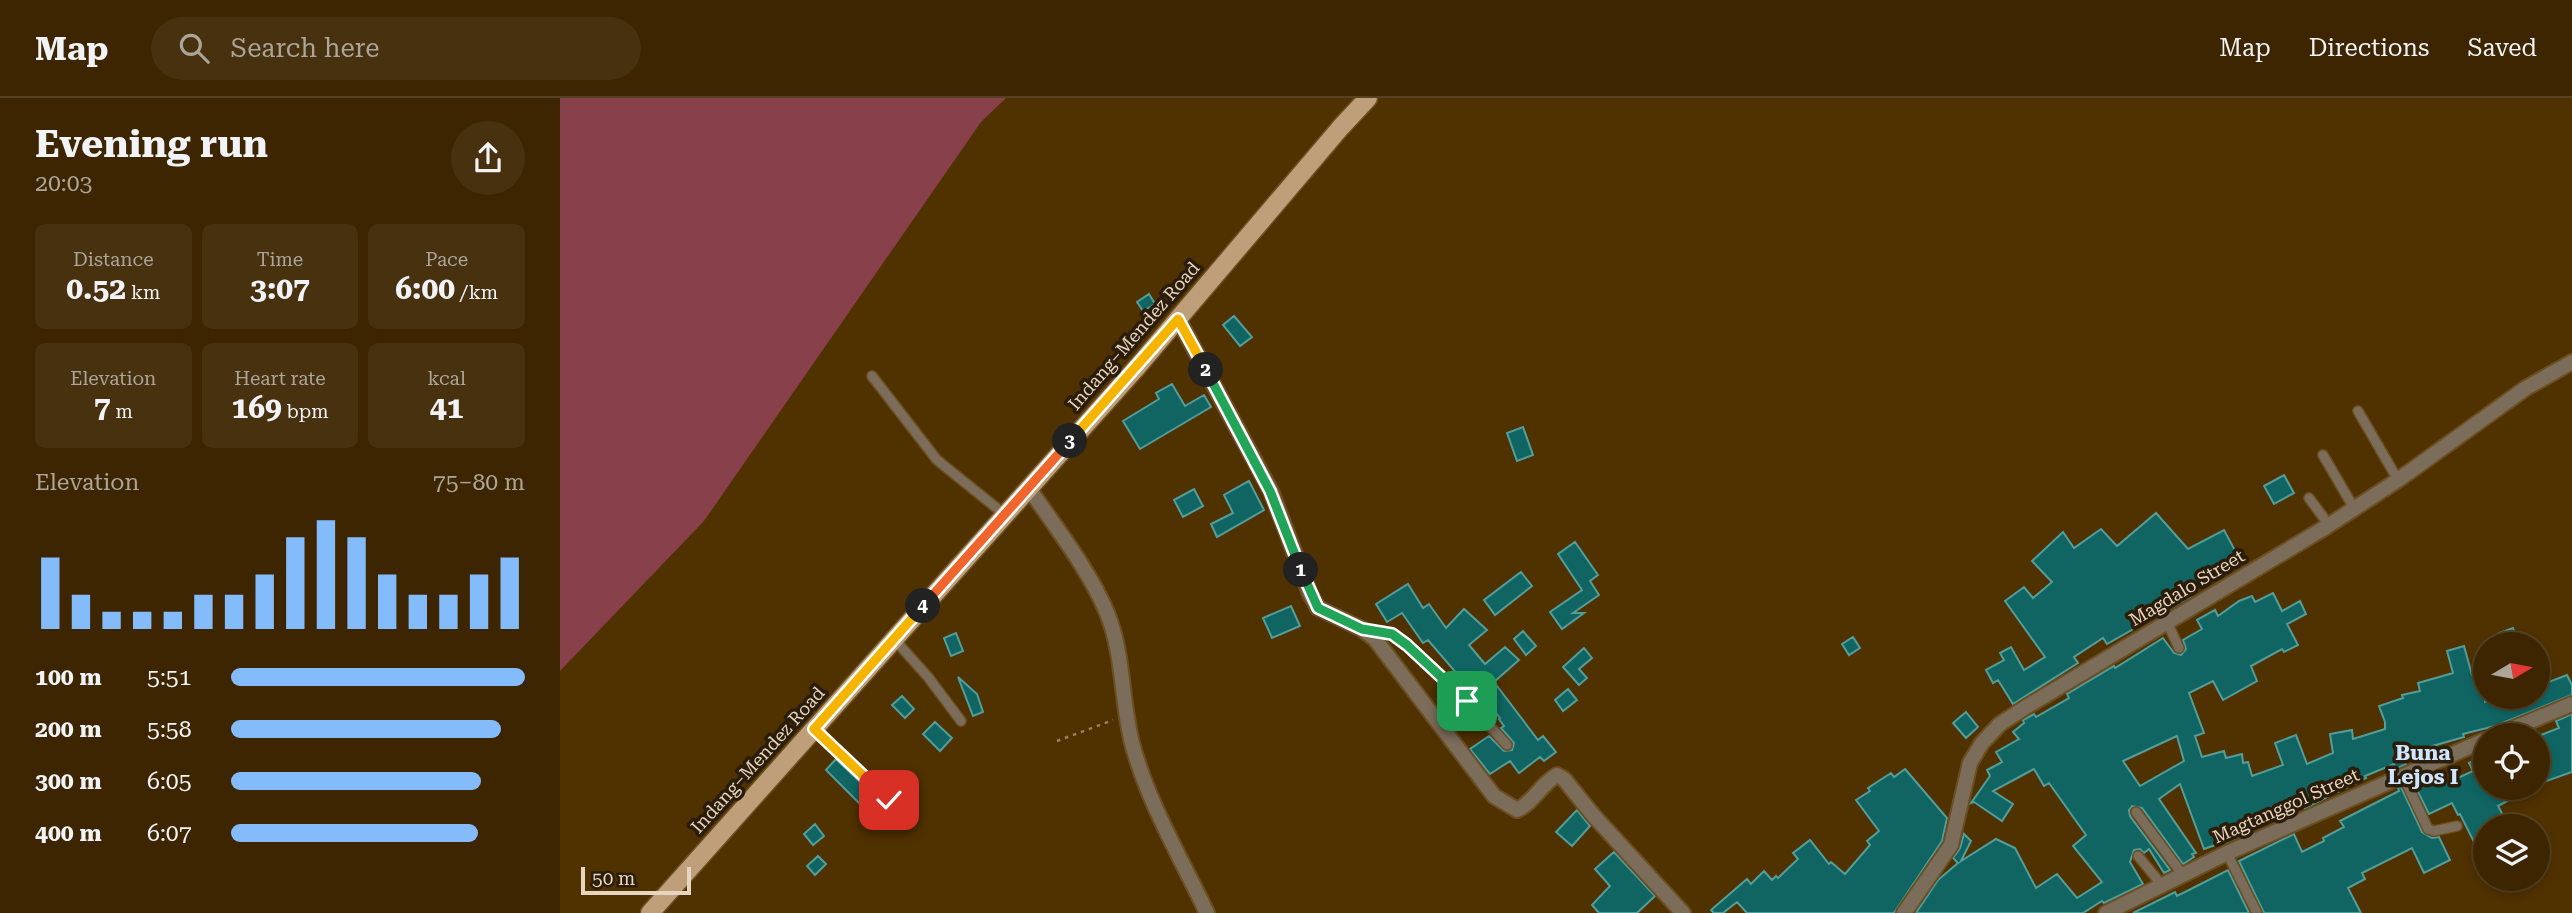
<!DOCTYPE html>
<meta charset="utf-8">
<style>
:root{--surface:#3c2500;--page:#47310f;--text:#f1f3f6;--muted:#aca599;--line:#554222;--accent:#84bcfb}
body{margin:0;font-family:"Roboto Serif",serif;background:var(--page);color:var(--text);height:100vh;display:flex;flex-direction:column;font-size:26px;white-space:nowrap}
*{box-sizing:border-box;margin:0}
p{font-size:23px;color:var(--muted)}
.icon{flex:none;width:38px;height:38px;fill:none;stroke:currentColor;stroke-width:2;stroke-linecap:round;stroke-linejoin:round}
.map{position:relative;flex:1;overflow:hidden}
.drawer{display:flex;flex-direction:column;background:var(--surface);width:560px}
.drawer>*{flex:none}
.needle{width:46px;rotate:80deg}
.tools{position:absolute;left:1913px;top:534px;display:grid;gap:14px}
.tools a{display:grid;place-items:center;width:77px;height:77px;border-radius:50%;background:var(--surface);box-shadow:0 4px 10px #0003,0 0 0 2px var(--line);font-size:35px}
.scale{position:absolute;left:21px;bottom:18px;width:110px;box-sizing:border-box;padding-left:7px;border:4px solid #e8d5bf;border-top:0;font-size:19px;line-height:24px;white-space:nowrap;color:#e8d5bf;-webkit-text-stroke:5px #2b1d0b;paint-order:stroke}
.pin{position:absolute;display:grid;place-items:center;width:60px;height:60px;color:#fff;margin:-30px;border-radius:14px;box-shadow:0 4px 10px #0006}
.km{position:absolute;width:35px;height:35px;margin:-18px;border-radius:50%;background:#222;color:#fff;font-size:19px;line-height:35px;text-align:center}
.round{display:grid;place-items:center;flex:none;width:74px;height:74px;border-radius:37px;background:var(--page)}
.overview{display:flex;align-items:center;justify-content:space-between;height:119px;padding:0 35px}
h1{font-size:38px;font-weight:700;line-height:52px}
.metrics{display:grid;grid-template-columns:repeat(3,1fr);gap:10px;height:119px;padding:7px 35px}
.metrics div{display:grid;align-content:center;border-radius:10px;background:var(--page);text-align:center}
.metrics b{font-size:30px;font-weight:700}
.metrics small{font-size:19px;font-weight:400}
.metrics p{font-size:19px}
.chart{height:196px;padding:14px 35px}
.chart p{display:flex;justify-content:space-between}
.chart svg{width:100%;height:126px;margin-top:7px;stroke:var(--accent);stroke-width:6}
ul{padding:0 35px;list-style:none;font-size:23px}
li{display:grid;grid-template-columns:112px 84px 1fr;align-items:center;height:52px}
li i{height:18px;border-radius:9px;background:var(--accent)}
header{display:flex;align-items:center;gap:42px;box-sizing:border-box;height:98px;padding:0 35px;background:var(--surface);border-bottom:2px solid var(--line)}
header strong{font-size:33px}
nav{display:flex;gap:38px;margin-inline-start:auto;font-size:24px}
.search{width:490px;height:63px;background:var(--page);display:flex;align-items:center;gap:18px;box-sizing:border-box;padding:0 24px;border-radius:38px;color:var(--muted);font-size:26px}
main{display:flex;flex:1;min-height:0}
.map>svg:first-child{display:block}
.green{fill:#88404a}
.building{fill:#106563;stroke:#539d9a;stroke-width:2;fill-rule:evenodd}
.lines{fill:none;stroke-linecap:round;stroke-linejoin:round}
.service-casing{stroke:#6b4f22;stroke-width:12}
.minor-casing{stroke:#6b4f22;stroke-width:18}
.tertiary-casing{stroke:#6b4f22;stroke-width:18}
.primary-casing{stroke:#6b4f22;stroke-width:21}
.path{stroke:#9a815d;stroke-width:2.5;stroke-dasharray:3.5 5;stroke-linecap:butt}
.service{stroke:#7c6d5a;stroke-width:9}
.minor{stroke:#7c6d5a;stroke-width:14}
.tertiary{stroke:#7c6d5a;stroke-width:14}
.primary{stroke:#be9f79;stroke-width:18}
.split-1-casing{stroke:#fff;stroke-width:14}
.split-2-casing{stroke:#fff;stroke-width:14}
.split-3-casing{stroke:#fff;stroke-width:14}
.split-4-casing{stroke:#fff;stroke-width:14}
.split-5-casing{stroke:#fff;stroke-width:14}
.split-1{stroke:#22a559;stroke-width:9}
.split-2{stroke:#22a559;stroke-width:9}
.split-3{stroke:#f5b400;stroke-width:9}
.split-4{stroke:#f0652b;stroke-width:9}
.split-5{stroke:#f5b400;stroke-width:9}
.labels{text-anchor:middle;stroke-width:7;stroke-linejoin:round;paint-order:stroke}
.street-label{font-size:18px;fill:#e8d5bf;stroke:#2b1d0b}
.quarter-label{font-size:21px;font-weight:bold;fill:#d0e5fe;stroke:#2b1d0b}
</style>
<header>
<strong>Map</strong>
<div class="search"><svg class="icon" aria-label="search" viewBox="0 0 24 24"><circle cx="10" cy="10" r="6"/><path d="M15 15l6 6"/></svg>Search here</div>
<nav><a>Map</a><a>Directions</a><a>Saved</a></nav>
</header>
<main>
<section class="drawer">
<div class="overview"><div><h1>Evening run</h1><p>20:03</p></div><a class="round"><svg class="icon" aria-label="share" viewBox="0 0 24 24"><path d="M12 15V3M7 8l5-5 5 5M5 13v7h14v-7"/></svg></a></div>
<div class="metrics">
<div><p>Distance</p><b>0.52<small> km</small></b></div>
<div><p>Time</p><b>3:07</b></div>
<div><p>Pace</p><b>6:00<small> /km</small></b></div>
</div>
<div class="metrics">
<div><p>Elevation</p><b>7<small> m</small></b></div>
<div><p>Heart rate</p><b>169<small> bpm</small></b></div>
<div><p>kcal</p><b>41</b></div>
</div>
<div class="chart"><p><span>Elevation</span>75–80 m</p>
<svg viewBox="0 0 160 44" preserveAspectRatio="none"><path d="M5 44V19M15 44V32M25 44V38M35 44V38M45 44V38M55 44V32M65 44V32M75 44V25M85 44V12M95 44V6M105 44V12M115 44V25M125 44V32M135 44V32M145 44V25M155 44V19"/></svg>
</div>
<ul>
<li><b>100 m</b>5:51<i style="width:100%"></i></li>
<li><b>200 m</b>5:58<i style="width:92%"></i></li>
<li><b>300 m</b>6:05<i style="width:85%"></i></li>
<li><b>400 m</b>6:07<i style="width:84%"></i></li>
</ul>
</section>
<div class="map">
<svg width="2012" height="815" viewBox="0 0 2012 815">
<rect width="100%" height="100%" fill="#503100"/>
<!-- green -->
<path class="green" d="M0,0H446L421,24L144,423L0,573Z"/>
<!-- building -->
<path class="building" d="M589,196L595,206L583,213L577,204Z
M674,218L692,239L680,248L663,227Z
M612,286L625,308L644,297L651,309L580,351L563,323L599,301L596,295Z
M963,329L973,357L957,363L947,335Z
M1724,377L1734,395L1714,406L1704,388Z
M689,383L704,412L657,439L651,426L673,415L664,397Z
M634,391L643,408L623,419L614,402Z
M1596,415L1628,451L1664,432L1678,458L1644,477L1647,482L1627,494L1630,499L1547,546L1543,540L1514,559L1518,565L1453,606L1438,582L1433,585L1426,572L1444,562L1440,555L1451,549L1464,572L1485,559L1445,503L1464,489L1473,500L1492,484L1472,463L1503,434L1514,450L1541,431L1557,448Z
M1015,444L1038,477L1030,483L1039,497L1013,515H1024L1002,531L990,514L1022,492L998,456Z
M961,474L972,488L935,517L924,502Z
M848,486L863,510L869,506L886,530L904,511L927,532L909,547L925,566L945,549L959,562L934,584L978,642L983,638L996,654L984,663L980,659L959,675L950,663L930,676L910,651L929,638L944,653L952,652L954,645L941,630L944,628L939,621L940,620L920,595L916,598L868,542L863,545L842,515L827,524L816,506Z
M1713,495L1722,513L1740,503L1746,516L1727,526L1738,547L1724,554L1722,551L1691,568L1697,583L1663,602L1653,583L1629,595L1644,635L1635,638L1642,659L1664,653L1666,660L1682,656L1683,665L1688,664L1692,678L1723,667L1715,645L1736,637L1747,666L1773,655L1770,636L1792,632L1793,641L1825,631V624L1819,608L1843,600L1842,597L1860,593L1858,585L1893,575L1887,553L1904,548L1912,577L1925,572V604L1944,598H1978V588L2007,577L2012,587V597L1935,628L1903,636L1904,639L1855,653L1857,658L1845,662L1846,666L1836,671L1834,666L1805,678L1806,680L1745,710L1744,707L1738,710L1735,701L1702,713L1707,725L1665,745L1664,744L1644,751L1620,686L1599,701L1636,755L1632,756L1634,759L1623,766L1582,710L1572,708L1569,712L1570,718L1610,772L1604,775L1589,751L1584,755L1580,751L1574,752L1570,764L1583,786L1544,805L1542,803L1523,815H1356L1378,782L1398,765L1393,760L1400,750L1404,736L1411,743L1401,763L1436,741L1455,750L1476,790L1497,776L1517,800L1542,784L1513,748L1526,737L1489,685L1484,688L1474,671L1433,693L1453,706L1442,723L1414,704L1411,705L1430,678L1427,672L1442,664L1436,654L1459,641L1453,634L1464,625L1463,622L1474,616L1476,619L1509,600L1507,596L1554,568L1555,570L1603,540L1614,555L1621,557L1626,551L1623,542L1642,531L1637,522L1655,512L1658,518L1679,503L1692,498L1695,504ZM1617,638L1624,663L1580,688L1563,663Z
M731,508L740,528L712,540L703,520Z
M1953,530L1958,546H1943L1939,535Z
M963,533L976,548L966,557L954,541Z
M396,535L403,553L391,558L384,540Z
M1293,539L1300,550L1289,557L1282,546Z
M1024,550L1032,560L1019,571L1027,580L1019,587L1003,569Z
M398,579L417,596L423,614L413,618Z
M1008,591L1017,602L1003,613L995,602Z
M342,598L354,611L345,620L332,607Z
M1406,614L1418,629L1406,640L1393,625Z
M2012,616V674L1978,686V647L1984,645L1981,637L1999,630L1996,623Z
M375,624L392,640L380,653L363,636Z
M1925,657V690H1943L1949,702L1938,708L1945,721L1932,728H1925V746L1917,750L1900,716L1898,717L1892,705L1869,716L1854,686L1877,674L1883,687L1913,673L1909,665Z
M276,661L324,707L330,709L316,722L266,672Z
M1345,671L1387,720L1382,743L1334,815H1187L1177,804L1163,815H1154L1151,812L1187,781L1191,786L1204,773L1212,782L1216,778L1218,780L1238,761L1233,755L1250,742L1269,766L1271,764L1285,776L1310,747L1307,743L1319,733L1296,702L1310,693L1308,690L1331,675L1334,679Z
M1841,689L1862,734L1872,740L1879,739L1890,762L1864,775L1852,750L1802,775L1805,781L1788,790L1801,815H1704L1679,763L1734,736L1742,754L1764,743L1763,740L1784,729L1780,723L1839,693L1838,690Z
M1017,712L1030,728L1012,748L996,734Z
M255,726L264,738L253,747L244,736Z
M1054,754L1095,798L1077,815H1039L1032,807L1050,788L1035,771Z
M258,758L266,766L255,777L247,768Z
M1668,772L1689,815H1573L1615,794L1617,798L1629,792Z"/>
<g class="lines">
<!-- service casing -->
<g class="service-casing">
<path id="service" d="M312,278L377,362L444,416
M1798,313L1838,382
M1763,357L1794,410
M1749,400L1769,427
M1607,524L1619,550
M805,531L832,536L847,547L907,603L947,647
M334,541L368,579L401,623
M254,631L329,702
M1843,678L1868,731L1874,733L1897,728
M1576,714L1623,777
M1667,755L1697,815
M1578,758L1602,787"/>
</g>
<!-- minor casing -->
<g class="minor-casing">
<path id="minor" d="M618,221L711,393L750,496L758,510L802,531L815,541L934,698L957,712C974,704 980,687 997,677L1004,681L1033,717L1123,815
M1344,815L1391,747L1410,665L1422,645L1440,626L1466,609L1766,429L1838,382L1966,290L2012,264"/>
</g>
<!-- tertiary casing -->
<g class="tertiary-casing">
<path id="tertiary" d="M468,389C494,427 530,473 547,515C564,556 561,602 572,645C588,705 621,760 647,815
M1937,637L2012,606
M1546,815L1667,755L1925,642"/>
</g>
<!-- primary casing -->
<g class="primary-casing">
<path id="primary" d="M90,815L578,268L781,29L808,0"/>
</g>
<!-- path -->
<path class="path" d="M497,643L553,622"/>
<!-- service -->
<use href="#service" class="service"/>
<!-- minor -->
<use href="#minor" class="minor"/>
<!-- tertiary -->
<use href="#tertiary" class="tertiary"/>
<!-- primary -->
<use href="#primary" class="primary"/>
</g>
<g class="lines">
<!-- split-1 casing -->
<g class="split-1-casing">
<path id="split-1" d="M741,472L758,510L802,531L832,536L847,547L907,603"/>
</g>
<!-- split-2 casing -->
<g class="split-2-casing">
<path id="split-2" d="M646,272L710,393L741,472"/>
</g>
<!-- split-3 casing -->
<g class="split-3-casing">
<path id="split-3" d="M510,343L618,221L646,272"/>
</g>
<!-- split-4 casing -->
<g class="split-4-casing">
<path id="split-4" d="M363,508L510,343"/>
</g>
<!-- split-5 casing -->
<g class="split-5-casing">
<path id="split-5" d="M329,702L254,631L363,508"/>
</g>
<!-- split-1 -->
<use href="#split-1" class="split-1"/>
<!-- split-2 -->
<use href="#split-2" class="split-2"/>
<!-- split-3 -->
<use href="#split-3" class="split-3"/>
<!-- split-4 -->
<use href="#split-4" class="split-4"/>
<!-- split-5 -->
<use href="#split-5" class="split-5"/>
</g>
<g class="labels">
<!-- street labels -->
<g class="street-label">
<text transform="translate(574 238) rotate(-49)" y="6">Indang–Mendez Road</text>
<text transform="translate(1627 490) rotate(-31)" y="6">Magdalo Street</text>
<text transform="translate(198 662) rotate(-48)" y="6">Indang–Mendez Road</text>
<text transform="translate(1726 708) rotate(-24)" y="6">Magtanggol Street</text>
</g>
<!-- quarter labels -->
<g class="quarter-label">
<text x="1863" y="662">Buna<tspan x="1863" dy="24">Lejos I</tspan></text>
</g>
</g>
</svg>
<div class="tools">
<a><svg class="needle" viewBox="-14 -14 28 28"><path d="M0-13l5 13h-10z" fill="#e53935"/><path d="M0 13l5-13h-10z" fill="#aca599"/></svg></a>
<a><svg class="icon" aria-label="locate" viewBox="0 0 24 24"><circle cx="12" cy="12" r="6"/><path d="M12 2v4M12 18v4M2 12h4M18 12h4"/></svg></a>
<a><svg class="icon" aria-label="layers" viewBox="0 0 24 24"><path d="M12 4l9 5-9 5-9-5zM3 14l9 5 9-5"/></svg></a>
</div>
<div class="scale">50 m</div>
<div class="pin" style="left:907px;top:603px;background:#1e9e55"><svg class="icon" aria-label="arrive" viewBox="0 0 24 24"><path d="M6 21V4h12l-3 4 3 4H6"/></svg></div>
<div class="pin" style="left:329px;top:702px;background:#d93025"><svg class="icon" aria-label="check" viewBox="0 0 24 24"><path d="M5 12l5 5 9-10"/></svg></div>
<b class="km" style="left:741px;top:472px">1</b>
<b class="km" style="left:646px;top:272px">2</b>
<b class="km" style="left:510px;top:343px">3</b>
<b class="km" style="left:363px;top:508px">4</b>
</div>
</main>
